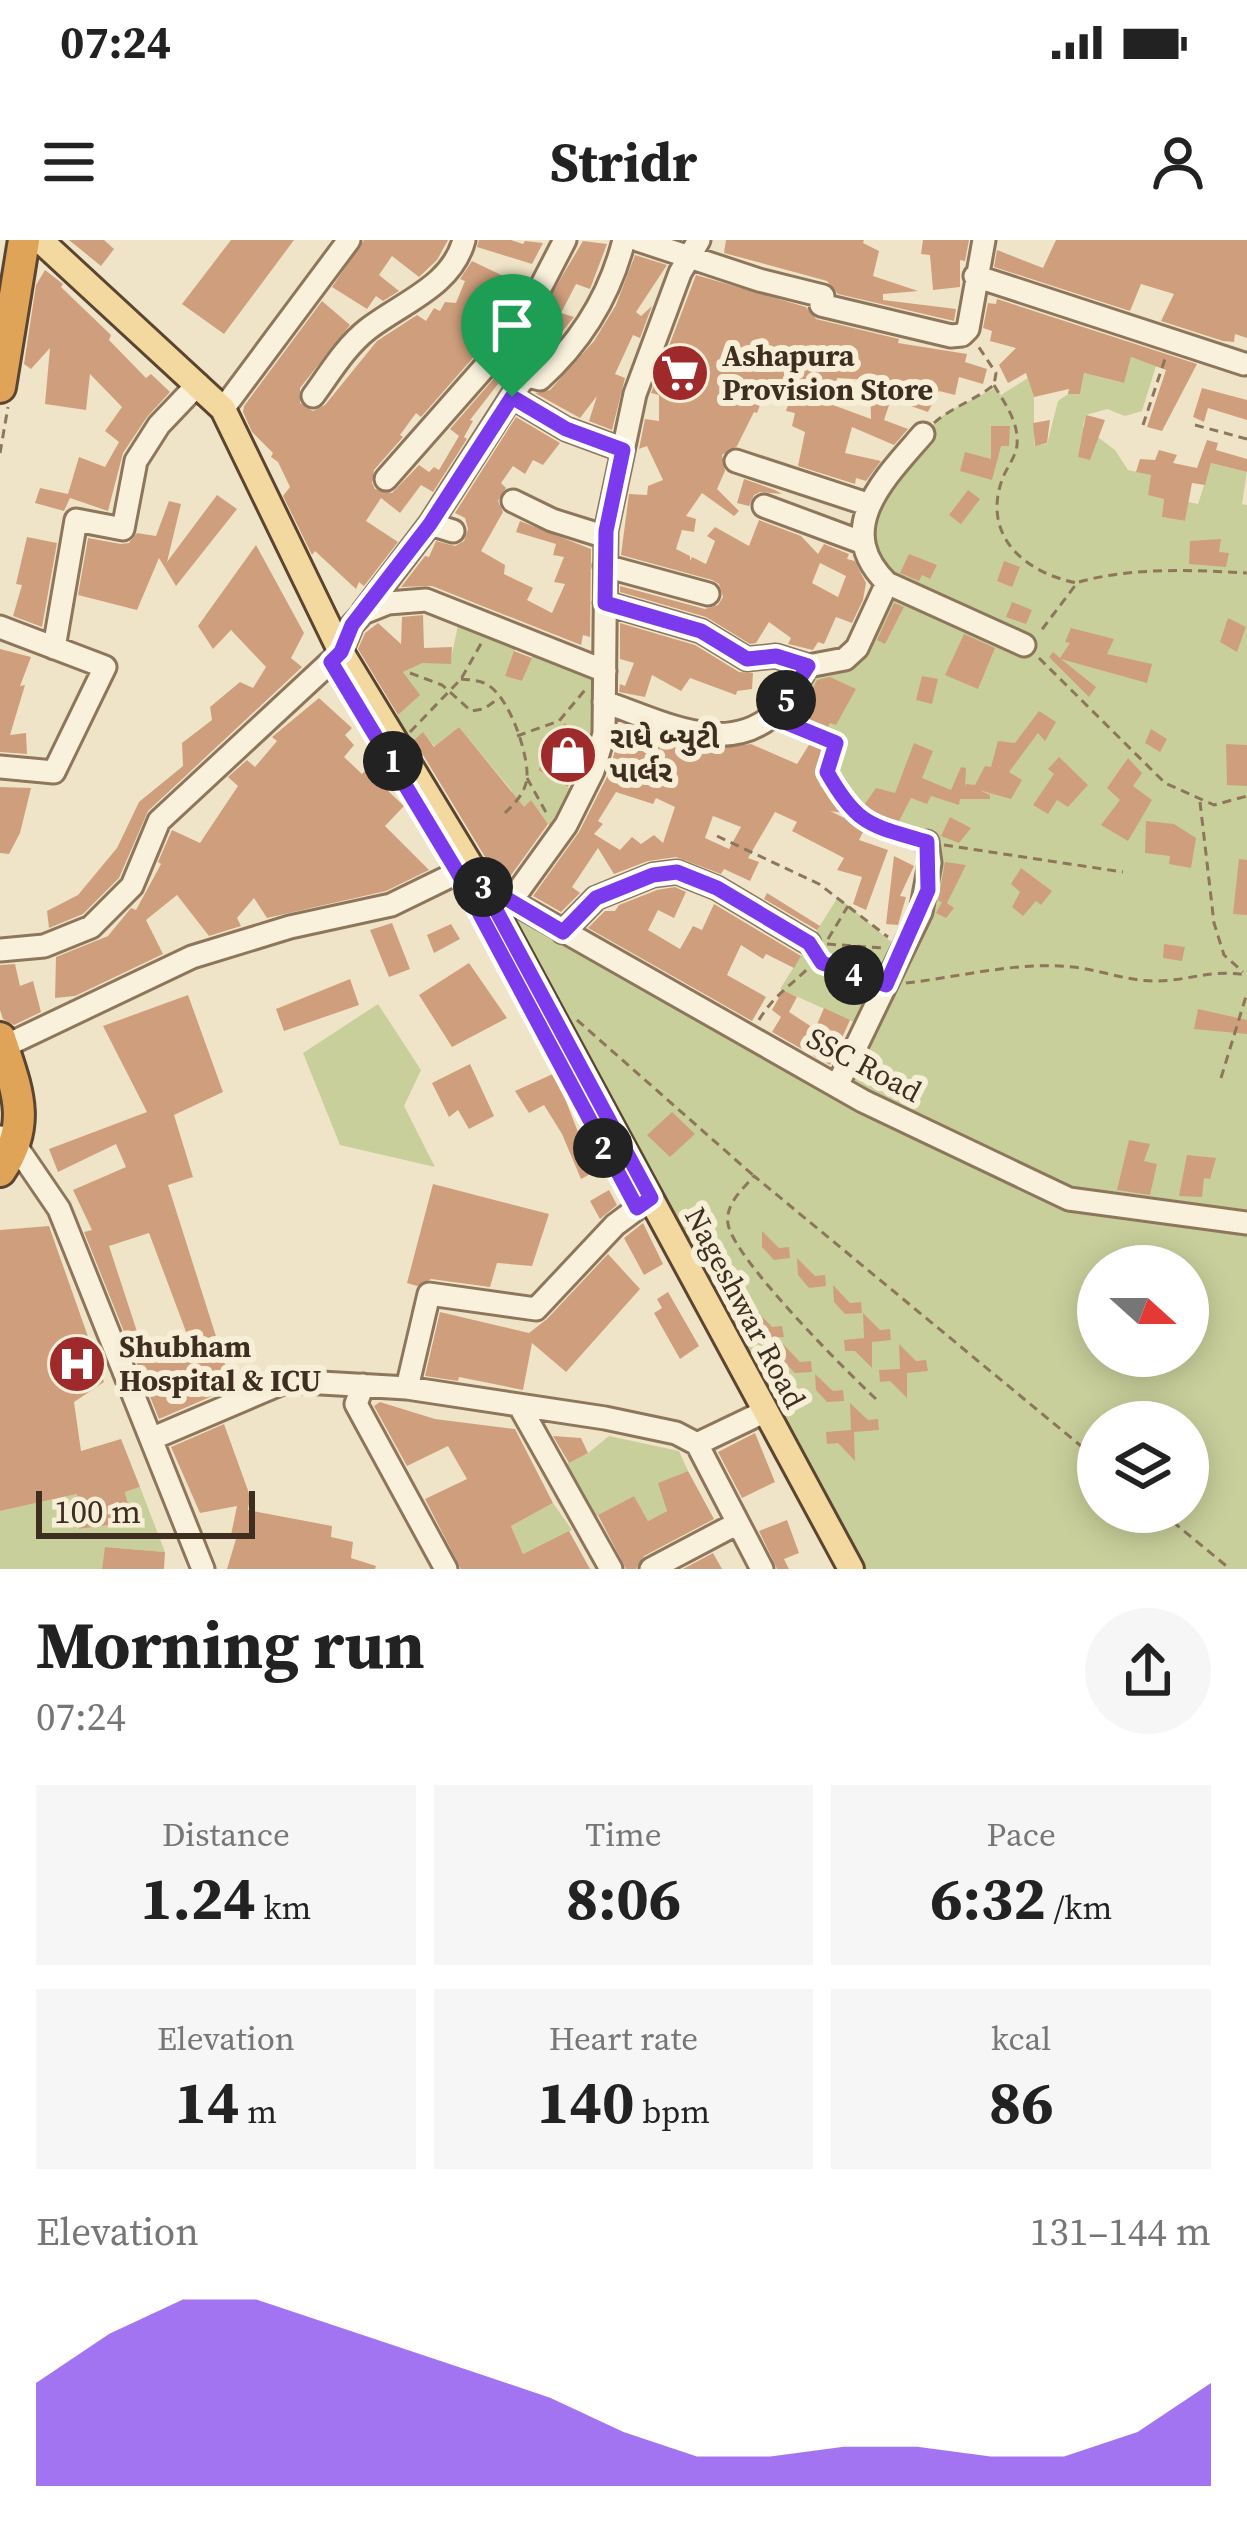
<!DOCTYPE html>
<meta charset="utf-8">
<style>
:root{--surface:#fff;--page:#f6f6f6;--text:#222;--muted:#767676;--accent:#7c3aed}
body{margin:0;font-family:"Source Serif 4","Noto Sans Gujarati",serif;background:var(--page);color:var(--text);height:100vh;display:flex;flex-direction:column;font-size:45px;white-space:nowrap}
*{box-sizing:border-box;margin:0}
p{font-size:39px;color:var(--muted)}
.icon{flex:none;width:66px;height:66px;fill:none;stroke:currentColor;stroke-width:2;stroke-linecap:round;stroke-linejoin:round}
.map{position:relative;height:1329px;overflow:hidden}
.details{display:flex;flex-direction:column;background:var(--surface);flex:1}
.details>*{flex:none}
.needle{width:78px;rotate:111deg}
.tools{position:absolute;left:1077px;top:1005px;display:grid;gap:24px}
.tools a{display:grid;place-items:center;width:132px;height:132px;border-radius:50%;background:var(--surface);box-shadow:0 6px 30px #0003;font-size:60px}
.scale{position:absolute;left:36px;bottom:30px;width:219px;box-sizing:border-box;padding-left:12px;border:6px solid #3d2e20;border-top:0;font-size:33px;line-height:42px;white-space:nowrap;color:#3d2e20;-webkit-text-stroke:9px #f7eed8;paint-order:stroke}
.pin{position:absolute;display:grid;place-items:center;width:102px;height:102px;color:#fff;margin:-123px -51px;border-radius:50% 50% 50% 0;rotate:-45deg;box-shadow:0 0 12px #0007}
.pin .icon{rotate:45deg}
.km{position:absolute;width:60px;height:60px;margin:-30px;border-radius:50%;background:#222;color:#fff;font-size:33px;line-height:60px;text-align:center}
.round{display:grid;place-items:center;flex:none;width:126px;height:126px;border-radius:63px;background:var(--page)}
.head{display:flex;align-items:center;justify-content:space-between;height:204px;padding:0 36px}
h1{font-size:66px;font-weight:700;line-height:90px}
.metrics{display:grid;grid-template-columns:repeat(3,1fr);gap:18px;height:204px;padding:12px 36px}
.metrics div{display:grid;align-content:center;border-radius:0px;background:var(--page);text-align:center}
.metrics b{font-size:60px;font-weight:700}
.metrics small{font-size:33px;font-weight:400}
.metrics p{font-size:33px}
.chart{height:336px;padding:24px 36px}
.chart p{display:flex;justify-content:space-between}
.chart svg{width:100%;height:216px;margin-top:12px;fill:var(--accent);opacity:.7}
.status{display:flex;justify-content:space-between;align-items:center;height:84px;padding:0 60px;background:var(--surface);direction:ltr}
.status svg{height:33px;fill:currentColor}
header{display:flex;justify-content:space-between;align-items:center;height:156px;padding:0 36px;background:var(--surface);font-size:54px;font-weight:700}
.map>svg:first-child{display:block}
.green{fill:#c9cf9b;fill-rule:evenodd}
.building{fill:#cf9f7d;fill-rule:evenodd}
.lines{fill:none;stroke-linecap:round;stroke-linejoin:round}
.minor-casing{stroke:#8d765c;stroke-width:27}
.major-casing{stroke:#5b4430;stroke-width:30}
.highway-casing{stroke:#5b4430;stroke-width:36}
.path{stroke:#8d765c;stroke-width:3;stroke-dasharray:9 6;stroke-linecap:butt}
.minor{stroke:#faf1dc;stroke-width:21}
.major{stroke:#f3d9a0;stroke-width:24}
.highway{stroke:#e0a458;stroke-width:30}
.route-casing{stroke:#fff;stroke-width:24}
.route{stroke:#7c3aed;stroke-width:15}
.labels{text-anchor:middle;stroke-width:12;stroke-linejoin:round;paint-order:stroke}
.poi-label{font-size:30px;font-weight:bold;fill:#3d2e20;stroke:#f7eed8;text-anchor:start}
.street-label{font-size:30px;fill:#3d2e20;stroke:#f7eed8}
</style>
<div class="status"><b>07:24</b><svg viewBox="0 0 49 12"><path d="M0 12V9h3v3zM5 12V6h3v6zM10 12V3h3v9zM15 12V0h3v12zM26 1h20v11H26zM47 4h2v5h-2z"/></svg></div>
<header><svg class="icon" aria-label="menu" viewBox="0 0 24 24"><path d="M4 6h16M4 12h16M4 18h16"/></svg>Stridr<svg class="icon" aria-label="person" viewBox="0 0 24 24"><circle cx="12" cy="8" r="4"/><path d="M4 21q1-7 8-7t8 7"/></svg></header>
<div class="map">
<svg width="1247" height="1329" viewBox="0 0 1247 1329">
<rect width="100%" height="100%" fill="#f0e4c8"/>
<!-- green -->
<path class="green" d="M1131,117L1156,126L1142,171L1125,176L1107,169L1086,175L1083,186L1115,210L1128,230L1152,235L1164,259L1163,277L1185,281L1188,262L1198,264L1211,223L1247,232L1242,264L1247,265V983L1213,980L1247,994V1329H851L481,644L837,845L865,787L780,749L838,657L901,710L927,603C871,586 857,585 827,532L836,503L770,476L808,426L845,419L886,344L861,291L923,194L947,172L995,148L1001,155L1028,138L1034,157V205L1047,204L1058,161L1068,154L1080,153L1084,133L1123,143ZM1098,1026H1188V1116H1098ZM1098,1182H1188V1272H1098Z
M460,376L518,402L506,436L522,441L535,410L597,431L598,500L564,483L538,529L572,550L555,593L531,561L511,580L512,551L459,487L435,507L423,493L411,502L397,476L419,455L403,432L410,428L408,422L450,423Z
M378,764L421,830L404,866L435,927L340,905L303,813Z
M609,1196L679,1211L688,1231L659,1243L667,1271L648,1281L634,1256L587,1281L558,1228L588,1213Z
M140,1247L165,1312L106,1307L102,1329H0V1271L77,1254L79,1289L131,1282L125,1252Z
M553,1263L572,1290L523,1314L511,1286Z"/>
<!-- building -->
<path class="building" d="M69,0H104L114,9L101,26Z
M231,0H294L224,94L182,64Z
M364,0H448L437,20L419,37L392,16L379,35L399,51L383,61L376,56L367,69L332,47Z
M479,0H511L523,4L525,1L543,3L532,24L477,7Z
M726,0H864L863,3L879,11L873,36L918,51L883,54V60L956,69L954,81L838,54L827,41L724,13Z
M923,0H969L965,21L960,20V47L933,50L930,15L921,14Z
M1056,0H1247V98L1235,94L1234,102L1223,101L1161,81L1174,54L1141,44L1130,71L994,27L997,10L1043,28Z
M583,1L607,4L590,49L576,44L561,73L574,77L542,117L552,100L539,91L470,180L473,181L464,197L467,199L433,252L421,245L400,273L381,258L366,281L398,302L364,346L359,342L356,349L315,311L312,315L283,256L290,247L278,222L271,217L273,213L252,192L243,172L244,166L322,61L350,85L300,148V163L313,171L325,165L377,101L417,75L426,81L434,68L440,71L445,62L456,63L465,41L460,39L472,21L524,46L493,95L421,177L416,173L400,195L403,197L374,230L372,243L375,249L392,253L419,225L429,232L434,227L439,230L459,196L450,189L517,112Z
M635,15L667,25L636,72L641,76L652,66L640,98L633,95L615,134L625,138L612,190L589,181L597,156L580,178L535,153L550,150L594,101L616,65Z
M45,30L63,44L61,47L111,95L109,100L146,138L151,134L170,152L147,177L123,213L108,271L70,258L64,271L35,263L40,248L68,254L79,217L105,227L119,202L105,191L122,167L90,134L86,170L45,164L50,108L31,129L24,124L36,45Z
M696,35L806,67L816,79L899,99L898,103L967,114L965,122L987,129L983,144L959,137L955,155L939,151L928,172L891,159L884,180L908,189L894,205L852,187L845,213L881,221L866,241L856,238L855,244L798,226L805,192L792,186L795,173L786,171L793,148L769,142L757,173L754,172L737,206L722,215L725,231L717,249L739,271L734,276L702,253L686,276L696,279L694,292L682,290L676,309L690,316V321L692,317L706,324L715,301L707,296L715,287L749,306L759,280L801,296L818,314L824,304L849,314L847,319L855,321L866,343L863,360L852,383L836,377L824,404L818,402L813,410L788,404L791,398L769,382L756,403L750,404L706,377L620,352V346L705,369L718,365L723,357L719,344L712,340L621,315L629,254L647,255L648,246L663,240L647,206L639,209L645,179L659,181V155L651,153ZM837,138L870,140L871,179L833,165ZM820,323L846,336L838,357L812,343Z
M997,59L1197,124L1162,191L1147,187L1166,130L1131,117L1124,143L1084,133L1080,154H1068L1069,149L1034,157L1026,133L1008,143L999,125L1016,108L990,101L992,91L983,88L988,63L996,64Z
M1202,148L1247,160V180L1208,168L1204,182L1193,177Z
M1086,175L1105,180L1090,220L1078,217Z
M516,177L560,203L543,225L533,220L525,234L513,226L501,243L506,248L498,261L503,272L481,311L505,325L504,334L533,348L527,360L552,373L565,344L554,342L564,317L553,315L556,304L516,292L520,281L591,309L590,397L583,395L581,405L432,346L401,347L425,316L429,317L436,301L455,306L464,301L468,289L465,278L455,273Z
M1050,180L1047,203L1035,206L1033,183Z
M991,186H1010L1009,206H1001L992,240L960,231L965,212L991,219Z
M1207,200L1218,203L1216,210L1247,219V232L1211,223L1205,245L1192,243L1185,281L1162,277L1164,259L1148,255L1151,235L1136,232L1140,219L1155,220L1159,210L1177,215L1173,223L1197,228Z
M744,239L775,250L782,254L760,252L754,255L749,266L737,263Z
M968,250L980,259L961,284L949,275Z
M217,255L237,269L176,346L159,318L137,370L78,355L88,298L121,304L129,303L137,293L156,296L169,261L181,264L167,322Z
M27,297L57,303L42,387L13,376L22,345L16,344Z
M1221,299L1219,312L1229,313L1226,327L1189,324L1190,301Z
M256,305L304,393L291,418L302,427L148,571L119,638L83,674L49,688L47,671L78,655L117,608L139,562L183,526L182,503L212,480L210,467L240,442L253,448L266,427L231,390L213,409L198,386Z
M909,314L937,325L930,339L922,335L919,341L900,333Z
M1004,321L1020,327L1012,347L997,341Z
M1012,362L1032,370L1026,384L1006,377Z
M894,363L904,367L885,404L877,400Z
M423,375L424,408L452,407L451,424L422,423L403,432L420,455L398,475L358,409L365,393L378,383L401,404L402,377Z
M1228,378L1246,387L1237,412L1220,402Z
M620,383L695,405L739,432L753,433L752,449L737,451L736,455L690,438L681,451L652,435L645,457L619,452L620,444L625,446L634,423L620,419Z
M1071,388L1114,399L1107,414L1152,424L1147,443L1061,419L1096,447L1089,457L1049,417L1053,412L1060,418L1070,403L1065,402Z
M964,394L995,408L978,449L945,435Z
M0,409L31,417L20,446L25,445L10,495L26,493L27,514L0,512Z
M514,411L532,418L522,441L505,436Z
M922,436L938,439L932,464L916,460Z
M830,437L856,449L836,485L830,483L824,495L796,482L817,440Z
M319,458L352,488L345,495L354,505L344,517L362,534L366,530L404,566L385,586L429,630L386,651L267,678L254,658L237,678L241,686L209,696L177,655L146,680L163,714L75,756L55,758L56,717L108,696L131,668L136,670L161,624L158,622L172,590L200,603L238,546L228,537L247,520L255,527L277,501L272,497Z
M1039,471L1056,482L1045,501L1038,493L1009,532L1022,540L1011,559L979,550L990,555V559H960L959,565L931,556L927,564L911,558L899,581L857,575L876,548L895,553L914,503L933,511L922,538L951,550L961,527L966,528L965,548L966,544L975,545L985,526L991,527L998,501L1015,503Z
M564,483L588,495L568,547L538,530Z
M623,485L709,513L711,509L751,504L797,524L812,500L830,508L817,535L824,539L820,545L850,574L830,571L865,588L859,600L888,610L866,670L853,664L862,637L837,630L844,618L792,591L797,582L775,572L748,618L759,622L750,641L724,629L721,634L676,617L648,621L614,634L598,608L572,647L580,653L561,672L533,656L579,592L607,537ZM616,552L653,564L656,558L675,567L663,603L654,595L641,604L632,597L620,610L594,594L603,584L598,581ZM713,576L741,587L729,609L705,598Z
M459,487L524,567L531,560L548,584L507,641L496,635L414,500L423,492L434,507Z
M1151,489L1167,499L1160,512L1145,503Z
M1226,504L1247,505V546L1227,545Z
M1059,517L1088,545L1068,567L1057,560L1048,574L1033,565L1054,534L1048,529Z
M1128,518L1142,533L1133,546L1152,560L1128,601L1101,585L1120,560L1107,548Z
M0,547L31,548L20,593L9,614L0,613Z
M950,577L971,588L959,603L941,596Z
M1146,581L1174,584L1196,598L1191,628L1169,624L1170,616L1145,613Z
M894,616L914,626L900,656L906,657L898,685L886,684Z
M1239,619L1247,620V675L1233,674Z
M945,622L966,625L947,663L954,668L946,678L936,673L942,662L938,661Z
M1021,628L1052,651L1041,665L1036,661L1023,676L1012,667L1020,652L1011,644Z
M675,647L686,652L674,678L658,670L648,690L680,709L693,686L702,690L714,664L801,716L794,728L766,714L763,719L741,705L727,735L766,757L752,781L588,688L605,671H615L619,665L657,650Z
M767,653L820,686L817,690L764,659Z
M392,683L410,729L389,737L370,690Z
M451,684L460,699L434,713L427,695Z
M1164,704L1185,707L1182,721L1163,718Z
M469,723L507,778L452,807L419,755Z
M15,724L20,746L33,741L41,772L14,785L3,779L0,770V725Z
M350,739L359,765L284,791L276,769Z
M783,750L797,757L789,772L815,789L824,768L850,780L830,825L772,792L781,777L772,770Z
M188,755L223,852L174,875L193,937L168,945L227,1131L233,1128L238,1145L159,1179L84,992L92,990L73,950L126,927L116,904L58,932L49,909L147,872L103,786ZM149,993L191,1105L146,1119L109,1006Z
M1198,769L1247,780V794L1194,789Z
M470,824L494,876L469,889L458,870L449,877L432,843Z
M555,833L578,892L584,889L602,928L581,939L562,894L544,865L529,873L515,851Z
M672,872L695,894L670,917L647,895Z
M1129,900L1150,904L1144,921L1157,924L1150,955L1117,950Z
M1187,915L1216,918L1210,939L1204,938L1202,957L1179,956Z
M433,944L549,974L532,1026L497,1023L490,1047L431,1039L417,1046L407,1043Z
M609,950L617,965L600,979L590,961Z
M643,983L663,1024L644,1035L624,998Z
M49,986L104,1142L74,1162L81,1211L121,1199L140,1247L125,1252L132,1282L79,1289L77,1254L0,1271V990Z
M762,991L779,1008L789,1007L790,1018L774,1020L762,1007Z
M608,1014L640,1049L566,1132L532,1103L523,1150L459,1137L458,1141L425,1136L440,1072L529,1093L547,1079Z
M797,1018L815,1036L825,1035L826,1046L809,1048L798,1035Z
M833,1045L850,1063L861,1062L862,1073L845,1074L834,1062Z
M668,1052L699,1106L680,1119L654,1073L662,1068L657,1059Z
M755,1069L772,1087L782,1086L784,1097L746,1100L744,1090L757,1089Z
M863,1073L880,1090L890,1089L891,1100L872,1102V1128L855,1111H845L844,1100L864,1098Z
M783,1104L800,1122L811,1121L812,1132L795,1133L783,1121Z
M899,1104L916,1121L926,1120L928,1131L907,1133V1158L890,1141L880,1142L879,1130L900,1129Z
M815,1134L833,1151L843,1150L844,1161L827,1162L816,1150Z
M380,1162L435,1179L515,1189L553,1263L511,1286L523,1314L569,1291L590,1329H461L425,1259L467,1239L448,1206L407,1226L374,1166Z
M850,1163L868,1180L878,1179L879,1190L854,1192L855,1221L838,1203L827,1204L826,1192L851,1190Z
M224,1184L250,1256L248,1270L332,1286L331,1297L353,1302L351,1318L376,1326L375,1329H227L236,1299L231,1295L237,1266L200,1273L171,1207Z
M755,1193L775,1242L742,1258L718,1212Z
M553,1196L581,1198L588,1213L569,1223Z
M688,1231L714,1279L644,1316L636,1329H626L598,1275L634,1256L648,1281L667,1271L658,1243Z
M787,1280L799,1313L784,1319L789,1329H777L759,1291Z
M105,1307L165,1312L164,1329H102Z
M713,1313L722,1329H683Z"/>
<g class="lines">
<!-- minor casing -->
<g class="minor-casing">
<path id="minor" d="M638,0L759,40L823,56L821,65L951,96L962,95L968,89L984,0
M975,36L1244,124
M313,156C330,133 345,107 368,89C403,62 452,46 464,0
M512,157L566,189L623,210
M223,169L349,0
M923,194C884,239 832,289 887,343L1024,405
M736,221L870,265
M386,239L505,104L535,58L565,0
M513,261L552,280L606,297
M764,266L861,302
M430,284L521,142L528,136L540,139C582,101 610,55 624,0
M605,326L708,354
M605,363L701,391L747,419L776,416L808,426
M363,372L430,284L453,291
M0,387L105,427L54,532L0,527
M54,408L76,280L123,289L136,221L159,185L198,144
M604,462C660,480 732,523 782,466C792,455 799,439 808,426L845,419L857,408L887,343
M481,644L863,861L1069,959L1247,983
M511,661L566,585L593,531L604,494L606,291L635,154L680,33L699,0
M563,692L596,658L653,635L677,632L717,648L809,703
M0,710L44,706L91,687L132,646L159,581L341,412L352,385L363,373L388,363L426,360L605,431
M3,807L192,717L290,687L391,665L471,626
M837,846L921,672L930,623L927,602
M0,897L16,906L59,969L203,1329
M363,1145L356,1164L446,1329
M407,1148L429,1054L536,1069L615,985L651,958
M519,1165L611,1329
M151,1199L287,1141L407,1148L605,1178L676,1193L697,1204L762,1329
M697,1204L766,1171
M651,1329L738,1283"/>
</g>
<!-- major casing -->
<g class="major-casing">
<path id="major" d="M40,0L223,169L341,412L471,626L851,1329"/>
</g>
<!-- highway casing -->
<g class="highway-casing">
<path id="highway" d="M0,147L24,0
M0,798C16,848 33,883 0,931"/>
</g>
<!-- path -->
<path class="path" d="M994,145C1005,164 1019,182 1017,205C1016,217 1006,228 1002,240C982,296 1025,333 1077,343L1040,392
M934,183C952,167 975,160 994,145L996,133L978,106
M1143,185L1165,119
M1195,185L1247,199
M0,213L8,167
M1079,342C1133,327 1191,330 1247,333
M1039,418L1165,543L1214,565L1247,556
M410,433L442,445L471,471L484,469L499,458
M461,439C470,440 480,440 488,445C509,458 526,508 527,532C528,550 517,561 505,573
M788,484L836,503L827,532C853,579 861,582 911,597
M410,492L461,439L482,402
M517,496L559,481L585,450
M527,538L548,576
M1200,562L1214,683L1224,715L1243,732
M717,596L819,644L888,697
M944,605L1123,632
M828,699L848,666
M827,704L883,708
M818,716L832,728L867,739
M906,743C960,737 1018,721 1073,727C1101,730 1126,741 1155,741C1189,741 1209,729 1247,735
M577,780L754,936
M759,780C776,751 798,742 817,718
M1221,838L1247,753
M876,1159C846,1131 734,1019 728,984C725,964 742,950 754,936L1098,1220
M1161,1272L1230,1329"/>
<!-- minor -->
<use href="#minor" class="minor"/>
<!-- major -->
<use href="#major" class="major"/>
<!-- highway -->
<use href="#highway" class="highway"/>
</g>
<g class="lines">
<!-- route casing -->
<g class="route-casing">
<path id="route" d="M512,157L566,189L623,210L606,291L605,363L701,391L747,419L776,416L808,426L782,466L770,476L836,503L827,532C858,587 871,585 927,602L928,650L886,745L822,723L809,703L717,648L677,632L653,635L596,658L563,692L482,644L651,958L637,968L458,633L331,422L341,412L352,385L430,284Z"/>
</g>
<!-- route -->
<use href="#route" class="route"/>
</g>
<!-- icons -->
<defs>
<g id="supermarket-disc" transform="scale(3)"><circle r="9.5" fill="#9e2a2b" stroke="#f7eed8"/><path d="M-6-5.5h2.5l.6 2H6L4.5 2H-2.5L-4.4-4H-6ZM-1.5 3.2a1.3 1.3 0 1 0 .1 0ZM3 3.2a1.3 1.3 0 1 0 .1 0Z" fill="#fff"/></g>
<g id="shop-disc" transform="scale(3)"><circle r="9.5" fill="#9e2a2b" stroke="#f7eed8"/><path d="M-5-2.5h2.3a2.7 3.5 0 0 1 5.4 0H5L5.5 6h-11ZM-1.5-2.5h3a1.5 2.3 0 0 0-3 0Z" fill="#fff"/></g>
<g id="hospital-disc" transform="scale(3)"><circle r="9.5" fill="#9e2a2b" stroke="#f7eed8"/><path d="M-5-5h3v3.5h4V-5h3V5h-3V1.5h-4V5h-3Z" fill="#fff"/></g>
</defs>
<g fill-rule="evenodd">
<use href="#supermarket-disc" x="680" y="133"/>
<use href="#shop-disc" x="568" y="515"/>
<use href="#hospital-disc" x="77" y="1124"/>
</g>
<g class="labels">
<!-- poi labels -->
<g class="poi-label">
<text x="722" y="126">Ashapura<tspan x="722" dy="34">Provision Store</tspan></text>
<text x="610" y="508">રાધે બ્યુટી<tspan x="610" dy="34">પાર્લર</tspan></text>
<text x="119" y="1117">Shubham<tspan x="119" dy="34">Hospital &amp; ICU</tspan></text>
</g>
<!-- street labels -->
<g class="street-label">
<text transform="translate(864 825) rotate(28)" y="10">SSC Road</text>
<text transform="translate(745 1068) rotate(62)" y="10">Nageshwar Road</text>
</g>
</g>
</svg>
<div class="tools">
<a><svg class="needle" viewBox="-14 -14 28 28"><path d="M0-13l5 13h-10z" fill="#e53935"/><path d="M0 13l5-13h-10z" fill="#767676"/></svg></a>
<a><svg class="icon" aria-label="layers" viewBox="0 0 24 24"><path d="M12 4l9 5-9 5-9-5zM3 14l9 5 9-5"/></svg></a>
</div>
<div class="scale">100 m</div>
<div class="pin" style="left:512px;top:157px;background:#1e9e55"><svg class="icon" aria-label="arrive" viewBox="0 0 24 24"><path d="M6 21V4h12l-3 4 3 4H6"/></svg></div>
<b class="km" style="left:393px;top:521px">1</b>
<b class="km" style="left:603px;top:908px">2</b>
<b class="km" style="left:483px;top:647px">3</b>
<b class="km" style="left:854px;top:735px">4</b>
<b class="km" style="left:786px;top:460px">5</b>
</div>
<section class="details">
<div class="head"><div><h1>Morning run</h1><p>07:24</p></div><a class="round"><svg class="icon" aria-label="share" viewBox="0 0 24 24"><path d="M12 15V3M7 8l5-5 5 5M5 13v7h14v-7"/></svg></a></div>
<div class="metrics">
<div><p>Distance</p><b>1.24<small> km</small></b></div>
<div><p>Time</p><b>8:06</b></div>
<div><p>Pace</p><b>6:32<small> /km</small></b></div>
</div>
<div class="metrics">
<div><p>Elevation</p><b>14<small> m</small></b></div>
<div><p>Heart rate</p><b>140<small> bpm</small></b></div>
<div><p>kcal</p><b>86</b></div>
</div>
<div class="chart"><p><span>Elevation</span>131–144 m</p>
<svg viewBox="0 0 160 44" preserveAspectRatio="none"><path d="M0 44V23L10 13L20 6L30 6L40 11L50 16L60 21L70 26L80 33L90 38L100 38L110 36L120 36L130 38L140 38L150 33L160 23V44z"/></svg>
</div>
</section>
